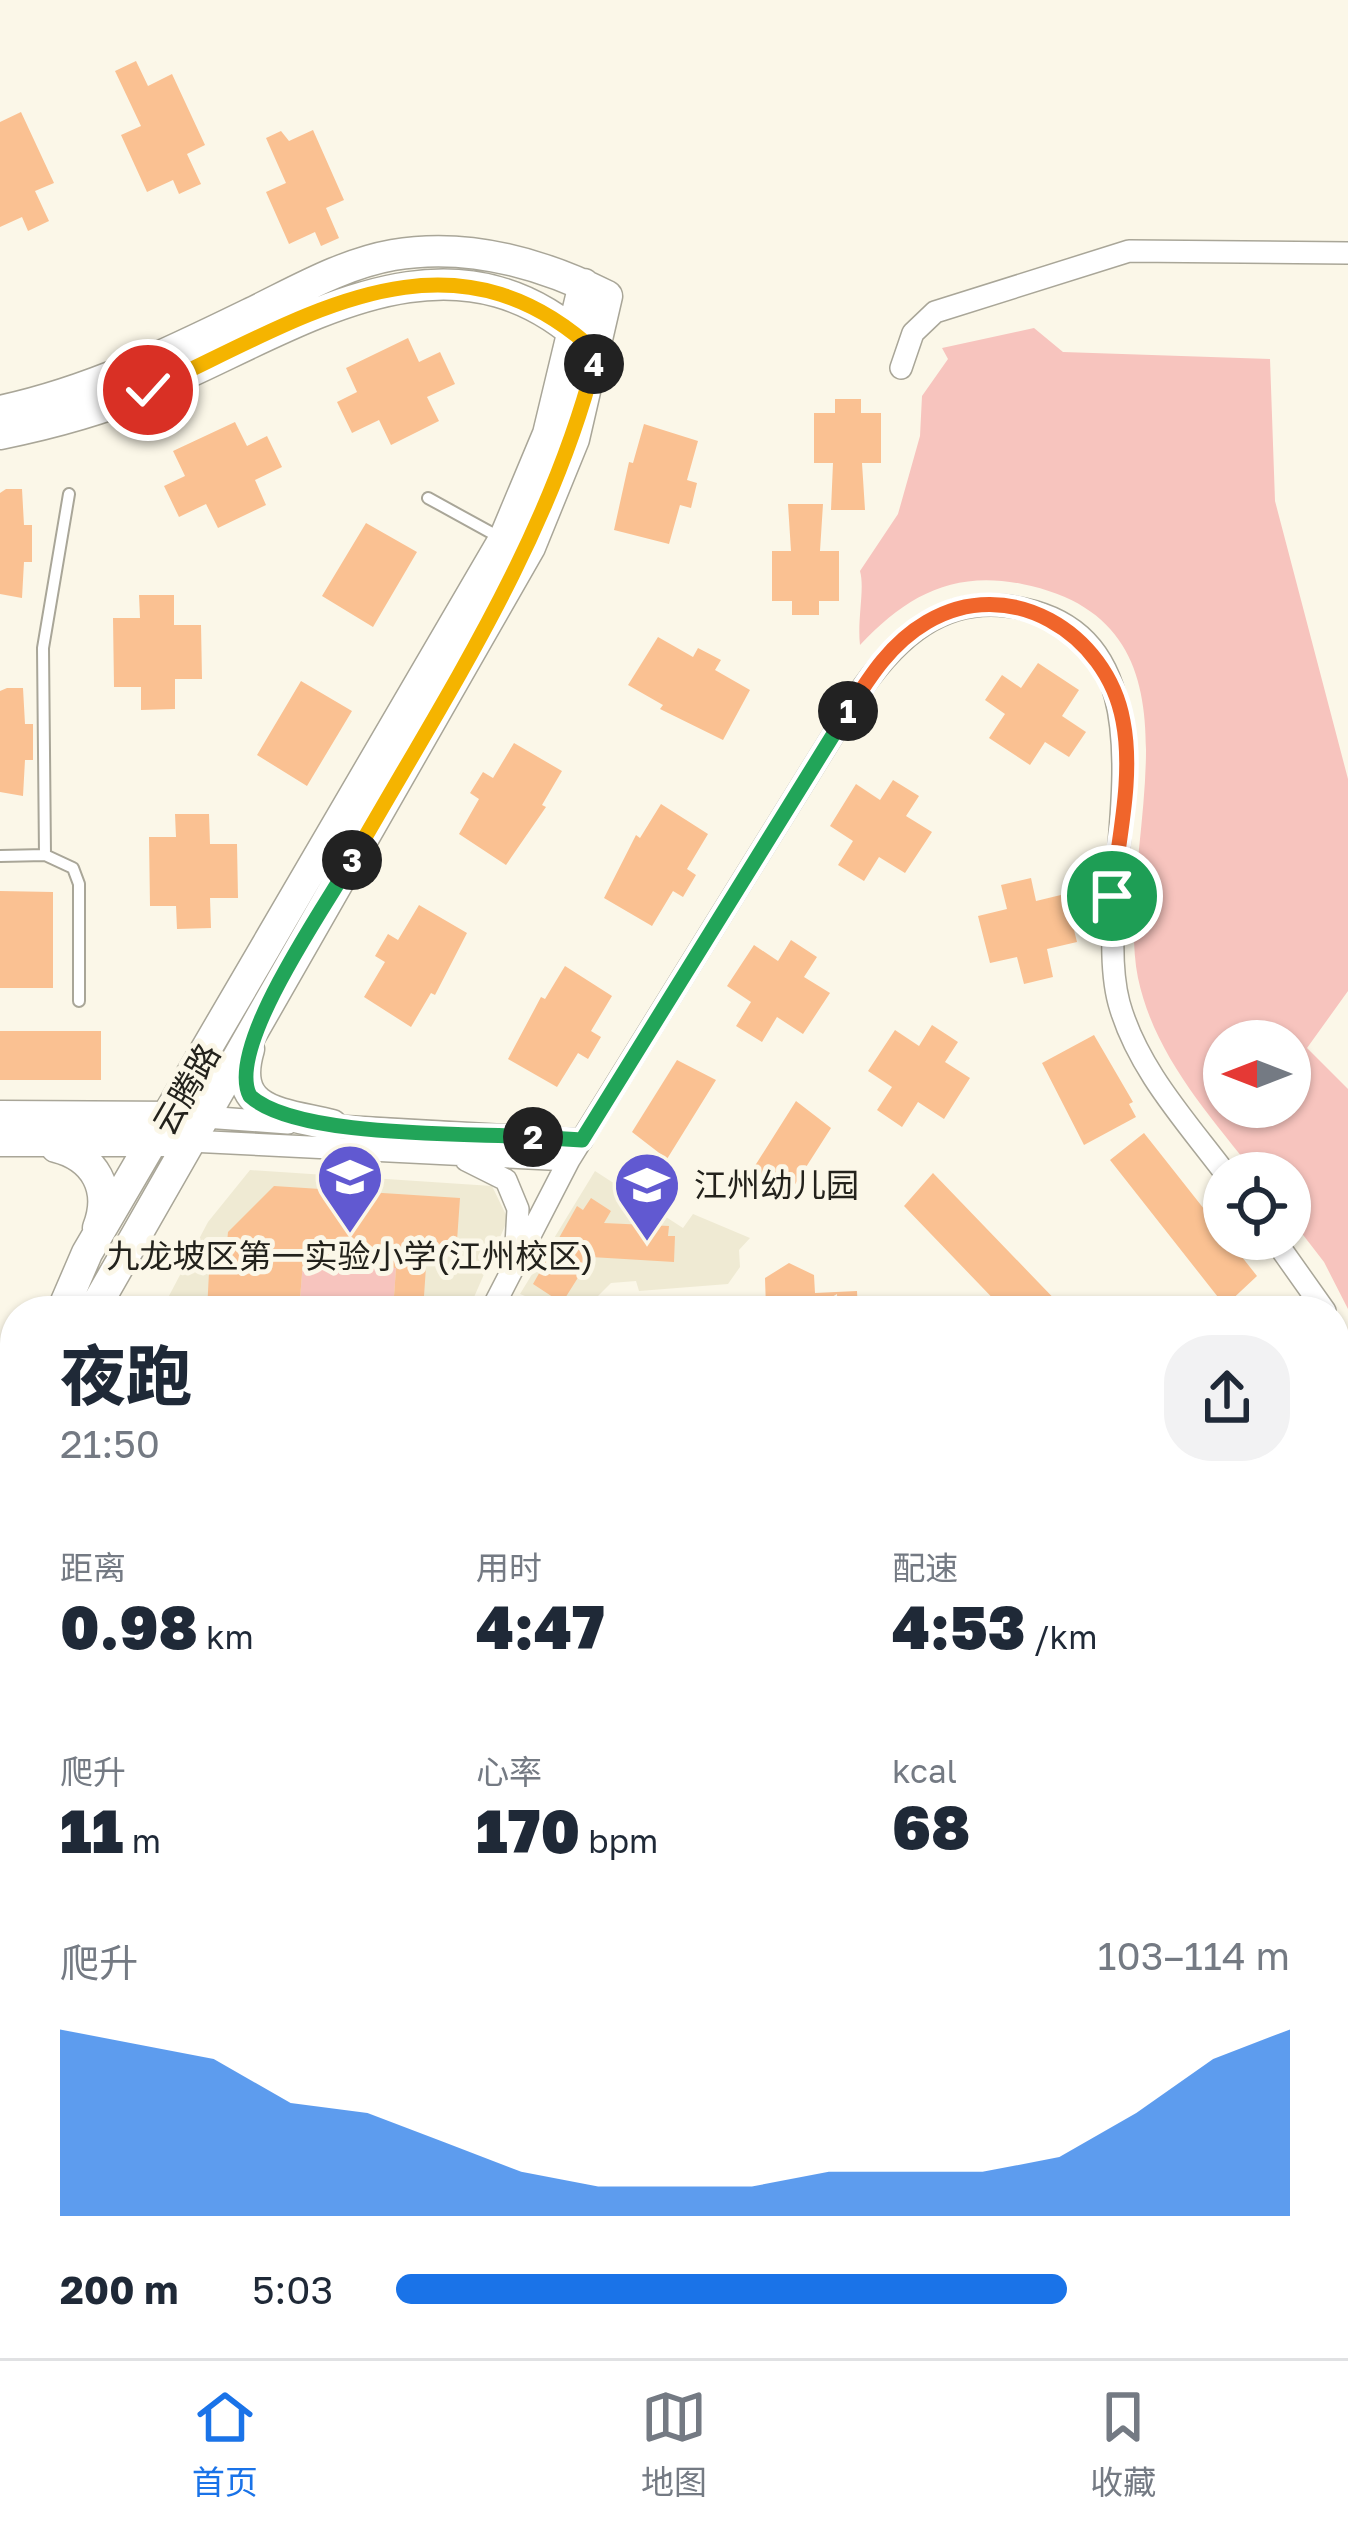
<!DOCTYPE html>
<html lang="zh">
<meta charset="utf-8">
<style>
:root{--surface:#fff;--page:#f2f2f3;--text:#1f2937;--muted:#747a83;--line:#e0e1e3;--accent:#1a73e8}
body{margin:0;font-family:"Golos Text","Noto Sans SC",sans-serif;background:var(--page);color:var(--text);height:100vh;display:flex;flex-direction:column;font-size:45px;white-space:nowrap}
*{box-sizing:border-box;margin:0}
p{font-size:39px;color:var(--muted)}
.icon{flex:none;width:66px;height:66px;fill:none;stroke:currentColor;stroke-width:2;stroke-linecap:round;stroke-linejoin:round}
.map{position:relative;flex:1;overflow:hidden}
.details{position:absolute;left:0px;top:1296px;width:1350px;height:1062px;display:flex;flex-direction:column;background:var(--surface);border-radius:48px 48px 0 0;box-shadow:0 3px 9px #0004}
.details>*{flex:none}
.needle{width:78px;rotate:270deg}
.controls{position:absolute;left:1203px;top:1020px;display:grid;gap:24px}
.controls a{display:grid;place-items:center;width:108px;height:108px;border-radius:50%;background:var(--surface);box-shadow:0 3px 9px #0004;font-size:60px}
.pin{position:absolute;display:grid;place-items:center;width:102px;height:102px;color:#fff;margin:-51px;border:6px solid #fff;border-radius:50%;box-shadow:0 3px 12px #0007}
.km{position:absolute;width:60px;height:60px;margin:-30px;border-radius:50%;background:#222;color:#fff;font-size:33px;line-height:60px;text-align:center}
.round{display:grid;place-items:center;flex:none;width:126px;height:126px;border-radius:48px;background:var(--page)}
.headline{display:flex;align-items:center;justify-content:space-between;height:204px;padding:0 60px}
h1{font-size:66px;font-weight:800;line-height:90px}
.metrics{display:grid;grid-template-columns:repeat(3,1fr);gap:18px;height:204px;padding:12px 60px}
.metrics div{display:grid;align-content:center}
.metrics b{font-size:60px;font-weight:800}
.metrics small{font-size:33px;font-weight:400}
.metrics p{font-size:33px}
.chart{height:336px;padding:24px 60px}
.chart p{display:flex;justify-content:space-between}
.chart svg{width:100%;height:216px;margin-top:12px;fill:var(--accent);opacity:.7}
ul{padding:0 60px;list-style:none;font-size:39px}
li{display:grid;grid-template-columns:192px 144px 1fr;align-items:center;height:90px}
li i{height:30px;border-radius:15px;background:var(--accent)}
.tabs{display:flex;justify-content:space-around;align-items:center;height:168px;border-top:3px solid var(--line);background:var(--surface);font-size:33px;color:var(--muted)}
.tabs a{display:grid;justify-items:center;gap:6px}
.tabs .selected{color:var(--accent)}
.map>svg:first-child{display:block}
.built{fill:#efead3}
.green{fill:#f7c4be;fill-rule:evenodd}
.building{fill:#fac192}
.lines{fill:none;stroke-linecap:round;stroke-linejoin:round}
.highway-tunnel{stroke:#d0ccbf;stroke-width:39;stroke-dasharray:39 20;stroke-linecap:butt}
.lane-casing{stroke:#a9a698;stroke-width:14}
.street-casing{stroke:#a9a698;stroke-width:24}
.secondary-casing{stroke:#a9a698;stroke-width:33}
.primary-casing{stroke:#a9a698;stroke-width:36}
.highway-casing{stroke:#a9a698;stroke-width:42}
.lane{stroke:#fff;stroke-width:10}
.street{stroke:#fff;stroke-width:21}
.secondary{stroke:#fff;stroke-width:30}
.primary{stroke:#fff;stroke-width:33}
.highway{stroke:#fff;stroke-width:39}
.split-1-casing{stroke:#fff;stroke-width:24}
.split-2-casing{stroke:#fff;stroke-width:24}
.split-3-casing{stroke:#fff;stroke-width:24}
.split-4-casing{stroke:#fff;stroke-width:24}
.split-5-casing{stroke:#fff;stroke-width:24}
.split-1{stroke:#f0652b;stroke-width:15}
.split-2{stroke:#22a559;stroke-width:15}
.split-3{stroke:#22a559;stroke-width:15}
.split-4{stroke:#f5b400;stroke-width:15}
.split-5{stroke:#f5b400;stroke-width:15}
.labels{text-anchor:middle;stroke-width:10;stroke-linejoin:round;paint-order:stroke}
.street-label{font-size:33px;fill:#23221c;stroke:#fbf7e8}
.poi-label{font-size:33px;fill:#23221c;stroke:#fbf7e8;text-anchor:start}
</style>
<div class="map">
<svg width="1348" height="2358" viewBox="0 0 1348 2358">
<rect width="100%" height="100%" fill="#fbf7e8"/>
<!-- built -->
<path class="built" d="M250,1170L492,1186L508,1219L468,1311H161L208,1222Z
M595,1171L683,1228L693,1214L750,1238L739,1250L740,1267L728,1284L639,1291L636,1281L611,1283L593,1301L575,1297L563,1311L520,1294Z"/>
<!-- green -->
<path class="green" d="M1034,328L1063,352L1270,359L1275,501L1348,779V991L1307,1048L1348,1089V1309L1324,1262L1290,1218V1173H1255C1208,1114 1154,1054 1138,978C1112,847 1224,624 1022,584C953,570 906,596 860,645C857,619 865,589 860,571L898,514L920,436L922,396L948,359L942,348ZM1290,1041V1107H1224V1041Z
M303,1262L396,1268L393,1311H299Z
M1348,1541V2018L1335,2019V1572Z
M436,2343H549L558,2358H408Z"/>
<!-- building -->
<path class="building" d="M136,61L148,86L172,74L205,145L187,154L201,184L179,194L173,180L147,192L121,135L141,126L115,71Z
M21,112L54,183L35,191L49,221L28,231L22,217L0,227V122Z
M313,130L344,200L326,208L339,238L321,246L315,232L289,244L266,192L286,183L266,138L281,131L289,141Z
M408,338L419,362L440,352L455,384L427,397L439,421L391,445L379,420L352,433L337,402L357,392L346,368Z
M835,399H861V413H881V463H862L865,510H831L833,463H814V413H835Z
M235,422L247,446L267,436L282,467L255,480L266,505L218,528L206,504L179,517L164,486L185,476L173,451Z
M644,424L698,441L687,480L697,483L691,508L680,505L669,544L614,530L629,462L633,463Z
M6,489H22L24,525H32V562H24L22,598L0,594V493Z
M788,504H823L820,551H839V601H819V615H792V601H772V551H791Z
M366,523L417,552L373,627L322,596Z
M139,595H174V625H201L202,679H175V709L141,710V687H114L113,618H140Z
M658,637L693,657L698,648L721,660L715,670L750,690L723,740L660,709L663,705L628,685Z
M1038,663L1079,690L1062,716L1086,732L1069,757L1045,742L1030,765L989,738L1005,714L985,700L1002,675L1021,688Z
M301,681L352,711L307,786L257,755Z
M7,688H23L25,724H33V760H25L23,796L0,792V691Z
M514,743L562,771L542,805L546,807L506,865L459,834L479,799L470,793L483,772L493,778Z
M893,780L919,796L906,816L932,832L905,873L879,857L864,881L838,865L853,841L830,826L856,784L880,800Z
M661,804L708,834L687,869L696,875L683,897L673,891L652,926L604,898L636,835L640,838Z
M175,814H209L210,844H237L238,898H210L211,928L177,929L176,906H150L149,837H176Z
M1031,878L1036,901L1065,894L1077,942L1047,949L1053,977L1024,984L1017,957L990,963L978,916L1007,909L1001,885Z
M0,891L53,892V988H0Z
M419,905L467,933L435,995L431,993L411,1027L364,997L385,962L375,956L388,934L398,940Z
M791,940L817,957L804,977L830,993L803,1034L777,1017L762,1042L736,1026L751,1002L727,986L754,945L778,961Z
M565,966L612,996L591,1031L601,1037L588,1059L578,1053L557,1087L508,1059L541,997L545,999Z
M932,1025L958,1042L945,1062L970,1078L944,1119L918,1102L902,1127L877,1110L892,1087L868,1071L895,1030L919,1046Z
M0,1031H101V1080H0Z
M1094,1035L1133,1102L1129,1104L1136,1117L1084,1145L1042,1063Z
M677,1060L716,1080L667,1159L632,1132Z
M796,1101L831,1128L785,1200L746,1180Z
M1144,1133L1257,1276L1225,1306L1110,1160Z
M933,1173L1066,1311H1005L904,1206Z
M274,1186L460,1198L456,1255L427,1252L423,1311H393L396,1268L303,1262L299,1311H207L210,1253L226,1254L228,1232Z
M591,1198L611,1211L604,1223L669,1226L668,1236H675L674,1262L591,1257L562,1303L533,1284L577,1206L583,1210Z
M789,1263L814,1275L815,1293L857,1291L858,1311H838L837,1294L808,1311L766,1308L765,1278Z
M613,2343H653L661,2358H584Z"/>
<g class="lines">
<!-- highway-tunnel -->
<path class="highway-tunnel" d="M0,1420L15,1421
M0,1550L15,1551
M1335,1593L1348,1596
M1335,1690L1348,1692"/>
<!-- lane casing -->
<g class="lane-casing">
<path id="lane" d="M428,498L499,537
M45,855L43,648L69,494
M0,856L45,855L73,868L79,884V1001
M851,2343L852,2358
M1318,2358L1348,2345"/>
</g>
<!-- street casing -->
<g class="street-casing">
<path id="street" d="M901,368L913,333L935,312L1129,251L1348,253
M205,1117L288,1123
M319,1125L582,1140
M190,1141L569,1160
M466,1160L506,1180L518,1209L516,1245
M1274,1239L1325,1311
M491,1311L569,1160L863,687C898,638 942,598 1007,606C1199,629 1087,884 1119,1003C1137,1068 1185,1120 1225,1173
M1335,1335C1348,1388 1346,1442 1335,1495"/>
</g>
<!-- secondary casing -->
<g class="secondary-casing">
<path id="secondary" d="M0,411C89,392 167,354 249,314C295,292 342,264 393,255C468,242 541,263 607,296L574,439L530,547L93,1311
M0,434C50,424 101,410 149,390C290,332 445,213 586,343
M249,1049C230,1114 284,1113 332,1125
M0,1116L181,1117
M0,1141H168
M56,1147C95,1157 113,1189 98,1228
M62,1311L87,1253L504,539L548,434L584,284"/>
</g>
<!-- primary casing -->
<g class="primary-casing">
<path id="primary" d="M1335,2102L1348,2101
M230,2358L261,2343
M341,2358L370,2343"/>
</g>
<!-- highway casing -->
<g class="highway-casing">
<path id="highway" d="M1335,2039L1348,2038"/>
</g>
<!-- lane -->
<use href="#lane" class="lane"/>
<!-- street -->
<use href="#street" class="street"/>
<!-- secondary -->
<use href="#secondary" class="secondary"/>
<!-- primary -->
<use href="#primary" class="primary"/>
<!-- highway -->
<use href="#highway" class="highway"/>
</g>
<g class="lines">
<!-- split-1 casing -->
<g class="split-1-casing">
<path id="split-1" d="M848,711C870,676 891,643 927,622C1009,573 1107,633 1123,721C1134,777 1118,840 1112,896"/>
</g>
<!-- split-2 casing -->
<g class="split-2-casing">
<path id="split-2" d="M533,1137L582,1140L848,711"/>
</g>
<!-- split-3 casing -->
<g class="split-3-casing">
<path id="split-3" d="M352,860C325,907 225,1048 250,1096C296,1138 467,1133 533,1137"/>
</g>
<!-- split-4 casing -->
<g class="split-4-casing">
<path id="split-4" d="M352,860C444,698 546,546 594,364"/>
</g>
<!-- split-5 casing -->
<g class="split-5-casing">
<path id="split-5" d="M148,390C301,320 448,214 597,353L594,364"/>
</g>
<!-- split-1 -->
<use href="#split-1" class="split-1"/>
<!-- split-2 -->
<use href="#split-2" class="split-2"/>
<!-- split-3 -->
<use href="#split-3" class="split-3"/>
<!-- split-4 -->
<use href="#split-4" class="split-4"/>
<!-- split-5 -->
<use href="#split-5" class="split-5"/>
</g>
<!-- icons -->
<defs>
<g id="school-pin" transform="scale(3.45)"><path d="M0 17L-7.5 6A9.5 9.5 0 1 1 7.5 6Z" fill="#6159d1" stroke="#fbf7e8"/><path d="M0-5L7-2L0 1L-7-2ZM-4 1L0 2.5L4 1V4Q0 6-4 4Z" fill="#fff"/></g>
</defs>
<g fill-rule="evenodd">
<use href="#school-pin" x="350" y="1177"/>
<use href="#school-pin" x="647" y="1185"/>
</g>
<g class="labels">
<!-- street labels -->
<g class="street-label">
<text transform="translate(186 1089) rotate(-60)" y="12">云腾路</text>
</g>
<!-- poi labels -->
<g class="poi-label">
<text x="694" y="1197">江州幼儿园</text>
<text x="350" y="1268" text-anchor="middle">九龙坡区第一实验小学(江州校区)</text>
</g>
</g>
</svg>
<div class="controls">
<a><svg class="needle" viewBox="-14 -14 28 28"><path d="M0-13l5 13h-10z" fill="#e53935"/><path d="M0 13l5-13h-10z" fill="#747a83"/></svg></a>
<a><svg class="icon" aria-label="locate" viewBox="0 0 24 24"><circle cx="12" cy="12" r="6"/><path d="M12 2v4M12 18v4M2 12h4M18 12h4"/></svg></a>
</div>
<div class="pin" style="left:1112px;top:896px;background:#1e9e55"><svg class="icon" aria-label="arrive" viewBox="0 0 24 24"><path d="M6 21V4h12l-3 4 3 4H6"/></svg></div>
<div class="pin" style="left:148px;top:390px;background:#d93025"><svg class="icon" aria-label="check" viewBox="0 0 24 24"><path d="M5 12l5 5 9-10"/></svg></div>
<b class="km" style="left:848px;top:711px">1</b>
<b class="km" style="left:533px;top:1137px">2</b>
<b class="km" style="left:352px;top:860px">3</b>
<b class="km" style="left:594px;top:364px">4</b>
<section class="details">
<div class="headline"><div><h1>夜跑</h1><p>21:50</p></div><a class="round"><svg class="icon" aria-label="share" viewBox="0 0 24 24"><path d="M12 15V3M7 8l5-5 5 5M5 13v7h14v-7"/></svg></a></div>
<div class="metrics">
<div><p>距离</p><b>0.98<small> km</small></b></div>
<div><p>用时</p><b>4:47</b></div>
<div><p>配速</p><b>4:53<small> /km</small></b></div>
</div>
<div class="metrics">
<div><p>爬升</p><b>11<small> m</small></b></div>
<div><p>心率</p><b>170<small> bpm</small></b></div>
<div><p>kcal</p><b>68</b></div>
</div>
<div class="chart"><p><span>爬升</span>103–114 m</p>
<svg viewBox="0 0 160 44" preserveAspectRatio="none"><path d="M0 44V6L10 9L20 12L30 21L40 23L50 29L60 35L70 38L80 38L90 38L100 35L110 35L120 35L130 32L140 23L150 12L160 6V44z"/></svg>
</div>
<ul>
<li><b>200 m</b>5:03<i style="width:75%"></i></li>
</ul>
</section>
</div>
<nav class="tabs">
<a class="selected"><svg class="icon" aria-label="home" viewBox="0 0 24 24"><path d="M3 11l9-7 9 7M6 9v11h12V9"/></svg>首页</a>
<a><svg class="icon" aria-label="map" viewBox="0 0 24 24"><path d="M3 6l6-2 6 2 6-2v14l-6 2-6-2-6 2zM9 4v14M15 6v14"/></svg>地图</a>
<a><svg class="icon" aria-label="saved" viewBox="0 0 24 24"><path d="M7 4h10v16l-5-4-5 4z"/></svg>收藏</a>
</nav>
